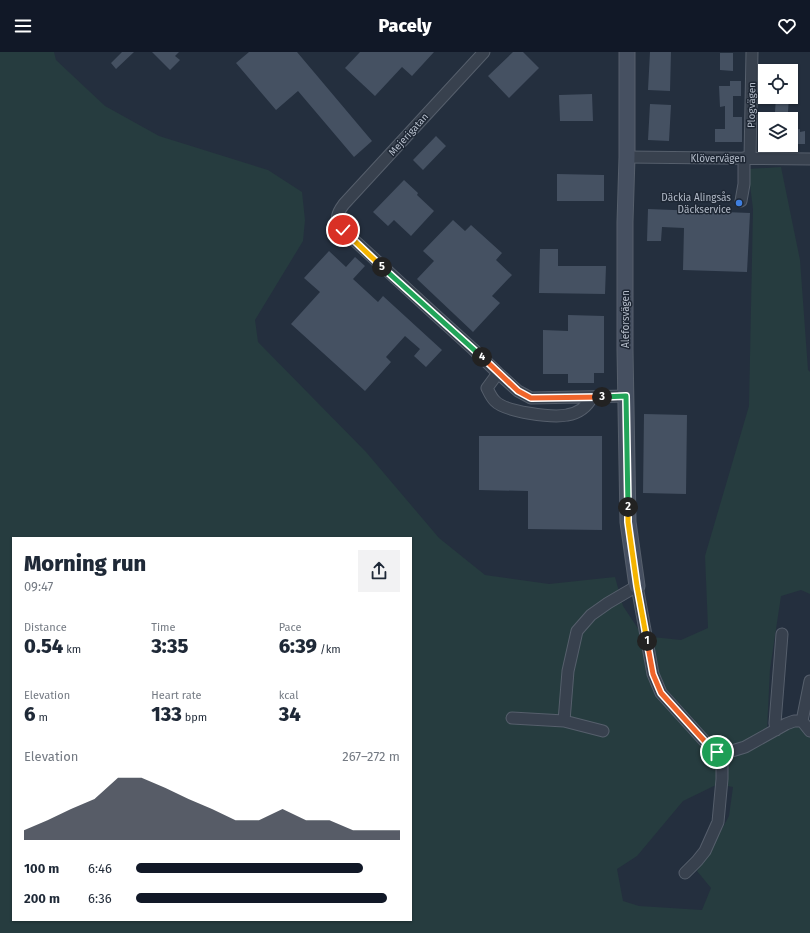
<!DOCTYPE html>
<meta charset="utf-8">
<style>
:root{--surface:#fff;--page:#f2f2f3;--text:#1f2937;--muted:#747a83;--accent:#111827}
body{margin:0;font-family:"Fira Sans",sans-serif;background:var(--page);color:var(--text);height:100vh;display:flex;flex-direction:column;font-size:15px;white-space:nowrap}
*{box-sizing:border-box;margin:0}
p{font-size:13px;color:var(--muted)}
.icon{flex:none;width:22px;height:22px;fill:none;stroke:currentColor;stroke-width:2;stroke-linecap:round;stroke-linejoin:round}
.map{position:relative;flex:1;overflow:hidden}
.sheet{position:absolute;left:12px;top:485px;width:400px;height:384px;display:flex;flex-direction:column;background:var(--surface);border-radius:0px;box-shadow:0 1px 3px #0004}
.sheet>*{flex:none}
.controls{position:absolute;left:758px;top:12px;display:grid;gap:8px}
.controls a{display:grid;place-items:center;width:40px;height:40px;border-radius:0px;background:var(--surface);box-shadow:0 1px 3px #0004;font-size:20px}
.pin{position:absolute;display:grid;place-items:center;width:34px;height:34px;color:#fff;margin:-17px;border:2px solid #fff;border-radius:50%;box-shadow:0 1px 4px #0007}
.km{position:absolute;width:20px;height:20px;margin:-10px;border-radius:50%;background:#222;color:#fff;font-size:11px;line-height:20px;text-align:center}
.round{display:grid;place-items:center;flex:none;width:42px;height:42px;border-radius:0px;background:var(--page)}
.headline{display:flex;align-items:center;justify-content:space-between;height:68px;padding:0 12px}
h1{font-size:22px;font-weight:800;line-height:30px}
.stats{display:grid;grid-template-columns:repeat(3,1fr);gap:6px;height:68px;padding:4px 12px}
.stats div{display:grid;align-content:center}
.stats b{font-size:20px;font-weight:800}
.stats small{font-size:11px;font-weight:400}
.stats p{font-size:11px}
.chart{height:112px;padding:8px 12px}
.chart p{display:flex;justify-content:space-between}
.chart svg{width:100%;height:72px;margin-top:4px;fill:var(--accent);opacity:.7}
ul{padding:0 12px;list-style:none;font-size:13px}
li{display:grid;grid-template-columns:64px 48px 1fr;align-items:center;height:30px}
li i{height:10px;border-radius:5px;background:var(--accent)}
header{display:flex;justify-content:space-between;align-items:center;height:52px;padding:0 12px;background:var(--accent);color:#fff;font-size:18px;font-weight:800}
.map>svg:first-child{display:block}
.green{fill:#263c3f;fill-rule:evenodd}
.building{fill:#455162}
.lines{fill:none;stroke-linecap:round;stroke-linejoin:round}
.street-casing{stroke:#565f6c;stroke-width:13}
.secondary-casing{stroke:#565f6c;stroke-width:17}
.street{stroke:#38414e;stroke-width:11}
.secondary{stroke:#465061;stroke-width:15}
.split-1-casing{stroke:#fff;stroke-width:8}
.split-2-casing{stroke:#fff;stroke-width:8}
.split-3-casing{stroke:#fff;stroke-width:8}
.split-4-casing{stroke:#fff;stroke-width:8}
.split-5-casing{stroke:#fff;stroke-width:8}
.split-6-casing{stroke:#fff;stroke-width:8}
.split-1{stroke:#f0652b;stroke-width:5}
.split-2{stroke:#f5b400;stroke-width:5}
.split-3{stroke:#22a559;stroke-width:5}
.split-4{stroke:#f0652b;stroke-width:5}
.split-5{stroke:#22a559;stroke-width:5}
.split-6{stroke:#f5b400;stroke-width:5}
.shop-dot{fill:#3f7fe0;stroke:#1d2633;stroke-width:1.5}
.labels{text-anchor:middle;stroke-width:3;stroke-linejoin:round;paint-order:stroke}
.street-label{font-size:10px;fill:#b4bcc9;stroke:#1d2633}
.poi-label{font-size:10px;fill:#b4bcc9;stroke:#1d2633;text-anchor:end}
</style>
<header><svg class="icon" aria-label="menu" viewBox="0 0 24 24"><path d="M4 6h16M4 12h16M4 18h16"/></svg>Pacely<svg class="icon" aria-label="heart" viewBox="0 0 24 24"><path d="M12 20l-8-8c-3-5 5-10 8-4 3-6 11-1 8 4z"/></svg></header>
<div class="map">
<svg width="810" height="881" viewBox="0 0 810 881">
<rect width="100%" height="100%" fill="#242f3e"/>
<!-- green -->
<path class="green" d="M0,0H54L56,8L105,54L159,84L268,118L302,140L305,168L303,189L255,268L258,290L366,400L439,486L485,523L549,532L615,525L623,554L643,584L681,588L708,576L705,504L749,354L753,157L748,117L781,115L800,208L808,318L810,320V542L801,538L781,544L770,617L767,678L790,666L810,684V881H0ZM13,486H411V868H13ZM718,732L733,735L729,764L708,803L697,819L711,836L702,858L639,854L623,849L617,817L637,804L683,749Z"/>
<!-- building -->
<path class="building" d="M122,0H134L116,17L111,11Z
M152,0H179L175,4L180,8L170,18Z
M249,0H297L372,89L354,105L298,39L276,58L236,11Z
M360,0H434L412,24L402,15L375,44L345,16Z
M513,0H523L539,16L509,46L488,24Z
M650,0H671L670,39L648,38Z
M720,1H733V19L720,18Z
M730,29H741V44H733V65H742V90H715V77H725V54L720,55L719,34H730Z
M592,42L593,69H560L559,43Z
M776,45H789L788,60H775Z
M650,52L671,53L669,89L648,88Z
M800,77V80L805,79V92H791V78Z
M436,84L446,94L423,118L413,108Z
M557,122L604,123V149H557Z
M404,128L418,141L417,143L434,159L411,184L394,168L388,174L373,160Z
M648,157L750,161L747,220L683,218L684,176L662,175L661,189H647Z
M453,168L465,179L471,173L502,201L496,208L512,223L492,244L500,251L473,280L417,227L434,209L423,199Z
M540,197H558V214H606L605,242L539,241Z
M329,199L346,215L355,205L365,214L353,227L378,250L383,244L442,298L426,315L414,304L420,297L405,284L386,305L391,310L365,339L291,272L320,240L304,226Z
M568,263L604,264V321H594V331H568V322H543V278L568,279Z
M644,362L687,363L686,442L643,441Z
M479,384H602V478L528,477V439L479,438Z"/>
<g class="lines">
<!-- street casing -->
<g class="street-casing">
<path id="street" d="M484,0L344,152C335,164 336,166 343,178L430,258L473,297L498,321L518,339L531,346L626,344
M627,105L810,107
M750,106L752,0
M741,149L744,132V106
M498,321L487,336C489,340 491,345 495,349C505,360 553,366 567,363C579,361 587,355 592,345
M512,666L564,669L603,679
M564,669L568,619L577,579L591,563L608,551L637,534L653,622L661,641L709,694L717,700L722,702L745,695L786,672L794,669H802L810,629
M802,669L810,679
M776,678L775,671L782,582
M685,821L697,809L705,799L718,770L722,727V702"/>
</g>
<!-- secondary casing -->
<g class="secondary-casing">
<path id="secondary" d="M627,0V105L625,170V298L628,470L637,534"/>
</g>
<!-- street -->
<use href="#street" class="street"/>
<!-- secondary -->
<use href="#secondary" class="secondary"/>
</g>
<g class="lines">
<!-- split-1 casing -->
<g class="split-1-casing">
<path id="split-1" d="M647,589L653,622L661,641L709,694L717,700"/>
</g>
<!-- split-2 casing -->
<g class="split-2-casing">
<path id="split-2" d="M628,455V470L637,534L647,589"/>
</g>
<!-- split-3 casing -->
<g class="split-3-casing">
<path id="split-3" d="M602,345L626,344L628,455"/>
</g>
<!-- split-4 casing -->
<g class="split-4-casing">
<path id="split-4" d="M482,305L518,339L531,346L602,345"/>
</g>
<!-- split-5 casing -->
<g class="split-5-casing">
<path id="split-5" d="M382,215L482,305"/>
</g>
<!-- split-6 casing -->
<g class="split-6-casing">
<path id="split-6" d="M343,178L382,215"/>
</g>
<!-- split-1 -->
<use href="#split-1" class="split-1"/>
<!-- split-2 -->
<use href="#split-2" class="split-2"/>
<!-- split-3 -->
<use href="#split-3" class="split-3"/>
<!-- split-4 -->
<use href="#split-4" class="split-4"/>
<!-- split-5 -->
<use href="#split-5" class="split-5"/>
<!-- split-6 -->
<use href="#split-6" class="split-6"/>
</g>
<!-- markers -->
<circle class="shop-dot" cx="739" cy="151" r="4"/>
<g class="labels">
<!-- street labels -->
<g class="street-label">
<text transform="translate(751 53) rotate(-89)" y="4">Plogvägen</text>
<text transform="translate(408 82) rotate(-48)" y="4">Mejerigatan</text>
<text x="718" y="110">Klövervägen</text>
<text transform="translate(625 267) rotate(-90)" y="4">Aleforsvägen</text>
</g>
<!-- poi labels -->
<g class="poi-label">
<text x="731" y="149">Däckia Alingsås<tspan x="731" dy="12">Däckservice</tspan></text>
</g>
</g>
</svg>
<div class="controls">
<a><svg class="icon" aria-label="locate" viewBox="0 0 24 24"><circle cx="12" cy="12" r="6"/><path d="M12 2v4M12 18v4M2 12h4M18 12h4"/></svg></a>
<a><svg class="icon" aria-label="layers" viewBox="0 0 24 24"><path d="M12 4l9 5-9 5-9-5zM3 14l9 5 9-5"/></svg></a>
</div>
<div class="pin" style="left:717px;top:700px;background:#1e9e55"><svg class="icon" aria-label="arrive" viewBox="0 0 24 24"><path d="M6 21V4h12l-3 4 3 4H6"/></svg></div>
<div class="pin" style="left:343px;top:178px;background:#d93025"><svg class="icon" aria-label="check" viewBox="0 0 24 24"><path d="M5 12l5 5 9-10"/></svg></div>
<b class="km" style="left:647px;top:589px">1</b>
<b class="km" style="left:628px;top:455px">2</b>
<b class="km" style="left:602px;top:345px">3</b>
<b class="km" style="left:482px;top:305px">4</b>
<b class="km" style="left:382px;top:215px">5</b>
<section class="sheet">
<div class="headline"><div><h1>Morning run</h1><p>09:47</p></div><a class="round"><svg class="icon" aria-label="share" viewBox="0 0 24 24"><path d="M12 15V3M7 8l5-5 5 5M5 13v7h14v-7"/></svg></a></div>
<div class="stats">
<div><p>Distance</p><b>0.54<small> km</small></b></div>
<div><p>Time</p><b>3:35</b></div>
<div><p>Pace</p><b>6:39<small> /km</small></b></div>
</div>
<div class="stats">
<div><p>Elevation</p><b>6<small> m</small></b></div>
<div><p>Heart rate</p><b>133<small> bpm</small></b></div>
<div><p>kcal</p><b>34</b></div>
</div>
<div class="chart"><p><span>Elevation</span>267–272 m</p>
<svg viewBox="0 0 160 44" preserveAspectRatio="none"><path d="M0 44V38L10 32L20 25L30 19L40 6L50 6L60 12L70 19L80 25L90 32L100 32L110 25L120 32L130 32L140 38L150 38L160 38V44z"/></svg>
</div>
<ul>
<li><b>100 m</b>6:46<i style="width:86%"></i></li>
<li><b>200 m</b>6:36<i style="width:95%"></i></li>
</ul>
</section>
</div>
